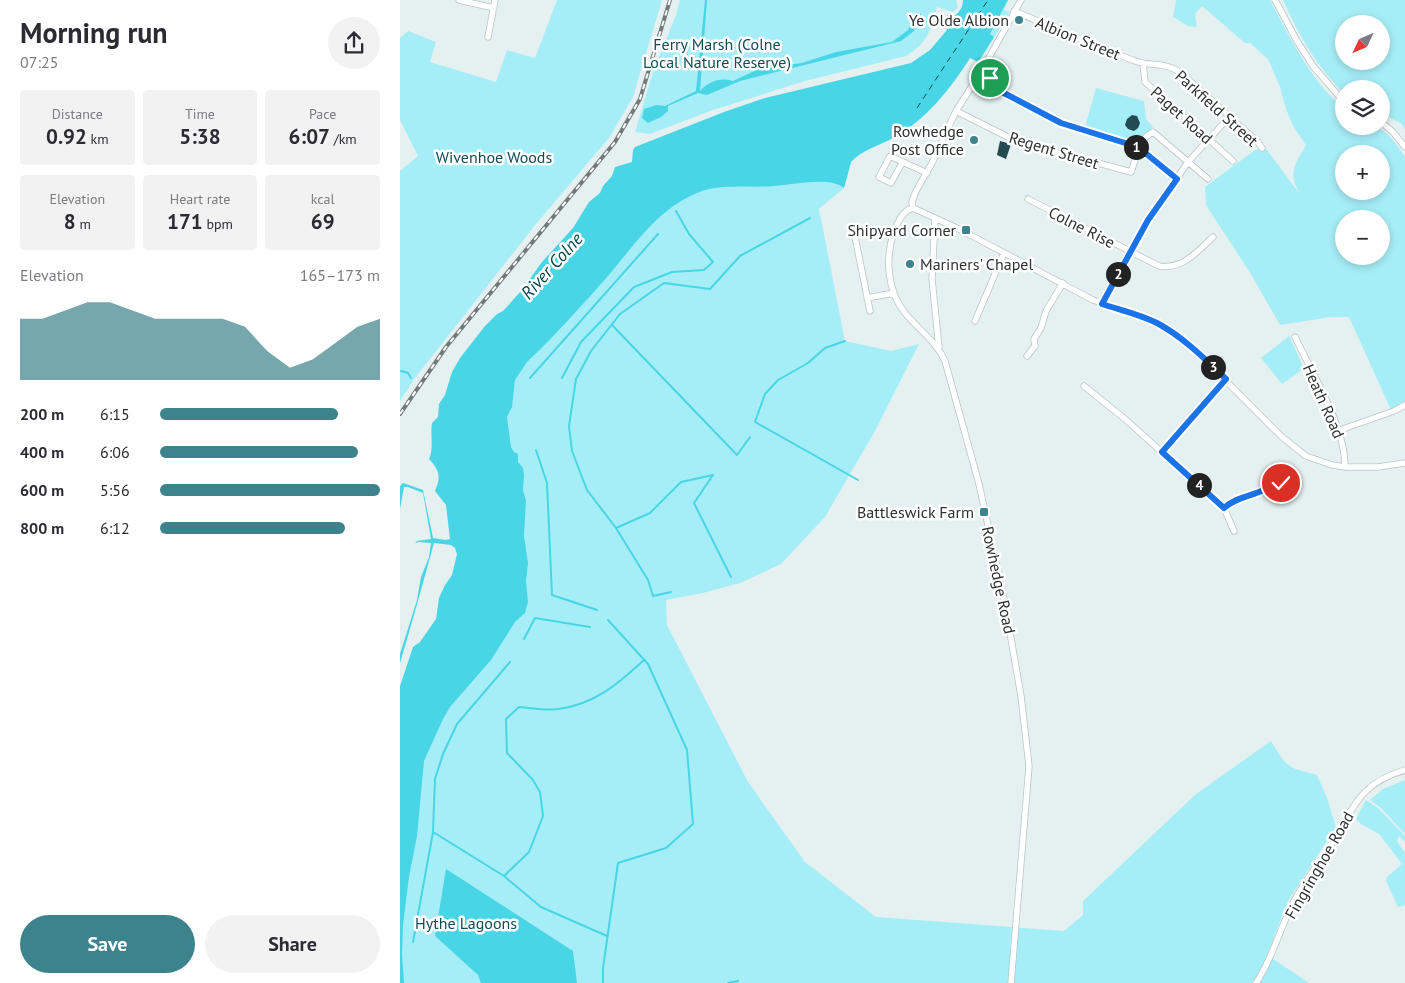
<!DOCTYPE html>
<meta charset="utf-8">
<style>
:root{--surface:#fff;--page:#f2f2f3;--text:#2b2b33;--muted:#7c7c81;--accent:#3c838b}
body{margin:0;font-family:"PT Sans",sans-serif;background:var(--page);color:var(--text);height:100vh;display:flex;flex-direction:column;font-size:19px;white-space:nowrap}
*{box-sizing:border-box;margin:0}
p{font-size:16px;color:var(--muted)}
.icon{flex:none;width:28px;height:28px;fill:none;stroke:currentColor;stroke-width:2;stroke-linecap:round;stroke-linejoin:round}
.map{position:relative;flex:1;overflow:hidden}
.side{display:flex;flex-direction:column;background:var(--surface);width:400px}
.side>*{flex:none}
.needle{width:32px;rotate:226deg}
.tools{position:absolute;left:935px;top:15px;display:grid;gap:10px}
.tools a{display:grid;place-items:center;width:55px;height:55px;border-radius:50%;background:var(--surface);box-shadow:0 2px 8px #0003;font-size:25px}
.pin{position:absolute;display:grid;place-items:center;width:42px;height:42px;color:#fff;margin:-21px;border:2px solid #fff;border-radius:50%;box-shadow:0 1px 5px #0007}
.km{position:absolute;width:25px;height:25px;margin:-12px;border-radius:50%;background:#222;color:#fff;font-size:14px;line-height:25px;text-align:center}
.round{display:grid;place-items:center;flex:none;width:52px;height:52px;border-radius:26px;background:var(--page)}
.headline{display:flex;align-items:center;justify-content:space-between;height:85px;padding:0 20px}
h1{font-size:28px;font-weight:800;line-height:38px}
.metrics{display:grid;grid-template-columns:repeat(3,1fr);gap:8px;height:85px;padding:5px 20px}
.metrics div{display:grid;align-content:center;border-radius:5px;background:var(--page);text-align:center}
.metrics b{font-size:21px;font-weight:800}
.metrics small{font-size:14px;font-weight:400}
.metrics p{font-size:14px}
.chart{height:140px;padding:10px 20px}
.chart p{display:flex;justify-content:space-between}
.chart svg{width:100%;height:90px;margin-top:5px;fill:var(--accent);opacity:.7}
.cta{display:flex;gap:10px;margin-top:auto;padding:10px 20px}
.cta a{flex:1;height:58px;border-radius:30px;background:var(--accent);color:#fff;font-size:20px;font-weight:800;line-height:58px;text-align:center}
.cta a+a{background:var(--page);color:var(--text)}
ul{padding:0 20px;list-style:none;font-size:16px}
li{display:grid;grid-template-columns:80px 60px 1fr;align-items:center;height:38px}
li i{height:12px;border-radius:6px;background:var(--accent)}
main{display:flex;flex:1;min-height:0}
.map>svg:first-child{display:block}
.green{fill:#a6eef7;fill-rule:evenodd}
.water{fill:#48d5e5}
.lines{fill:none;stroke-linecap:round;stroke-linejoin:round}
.stream{stroke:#48d5e5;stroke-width:2}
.ferry{stroke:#07484e;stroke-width:1;stroke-dasharray:6 5;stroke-linecap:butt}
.building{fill:#214b50}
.minor-casing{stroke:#bac4c5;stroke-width:7}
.minor{stroke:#fff;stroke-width:5.5}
.rail-casing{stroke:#727979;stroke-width:4}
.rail{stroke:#fff;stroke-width:2;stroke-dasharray:5.5;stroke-linecap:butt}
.route-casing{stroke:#fff;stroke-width:10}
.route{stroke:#1a73e8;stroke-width:6}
.poi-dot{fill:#3c838b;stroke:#fff;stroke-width:2}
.labels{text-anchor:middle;stroke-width:5;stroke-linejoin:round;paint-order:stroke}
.poi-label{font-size:16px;fill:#2c3030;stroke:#fff;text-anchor:end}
.street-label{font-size:16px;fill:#2c3030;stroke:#fff}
.park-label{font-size:16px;fill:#0f4c53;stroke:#fff}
.water-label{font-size:18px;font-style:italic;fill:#07484e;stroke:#fff}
</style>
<main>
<section class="side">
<div class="headline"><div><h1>Morning run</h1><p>07:25</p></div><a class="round"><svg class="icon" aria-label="share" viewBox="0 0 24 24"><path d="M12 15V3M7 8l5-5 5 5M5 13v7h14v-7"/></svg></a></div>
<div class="metrics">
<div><p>Distance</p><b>0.92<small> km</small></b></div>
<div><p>Time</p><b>5:38</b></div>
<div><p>Pace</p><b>6:07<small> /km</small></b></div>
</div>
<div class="metrics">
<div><p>Elevation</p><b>8<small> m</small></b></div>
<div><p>Heart rate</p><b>171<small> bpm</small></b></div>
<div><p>kcal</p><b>69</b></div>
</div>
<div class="chart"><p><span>Elevation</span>165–173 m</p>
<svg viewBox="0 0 160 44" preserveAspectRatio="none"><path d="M0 44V14L10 14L20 10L30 6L40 6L50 10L60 14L70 14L80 14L90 14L100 18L110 30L120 38L130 34L140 26L150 18L160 14V44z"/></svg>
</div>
<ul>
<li><b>200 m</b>6:15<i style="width:81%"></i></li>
<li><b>400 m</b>6:06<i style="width:90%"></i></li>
<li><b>600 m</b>5:56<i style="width:100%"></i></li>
<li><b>800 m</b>6:12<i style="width:84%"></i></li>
</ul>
<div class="cta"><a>Save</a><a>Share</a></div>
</section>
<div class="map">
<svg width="1005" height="983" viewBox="0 0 1005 983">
<rect width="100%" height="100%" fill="#e5f0f1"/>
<!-- green -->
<path class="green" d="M157,0H262L233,97L209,138L136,224L15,378L0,401V171L18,156L0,120V38L8,31L36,42L30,62L96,82L107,50L135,58Z
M280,0H556L558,7L553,12L537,7C531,30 528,43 506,56L405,81L310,111L250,134L235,132L252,75L276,15Z
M595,0H608L604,10L610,12L581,59L578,62L570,58C551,89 525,120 493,138C480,145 466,149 455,158L451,162L444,188L419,209L445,341L491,351L519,344L475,431L425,517L381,564L340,583L303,593L266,600L267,625L348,782L405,862L476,917L664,931L683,915V901L796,794L871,741C887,768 887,767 917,775L927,798L936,827L888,901L867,955L909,983H0L1,801L33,687L83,411L223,222L414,146Z
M776,0H870C886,30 915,89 944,107V126C981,126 983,124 1005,157V401L991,410L949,317H931L880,325L849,271L806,205L805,187L855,150L862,148L867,150L899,193C888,172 895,164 906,145L893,126L886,109L880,87L868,59L850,43H845L802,6L795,14L797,27L788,26L773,17ZM944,154H981V191H944ZM944,219H981V256H944Z
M883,0H1005V130L1002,124L981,113V89H944V93C916,66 899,35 883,0ZM944,24H981V61H944Z
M696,88L744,101L746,119L753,127L739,144L687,131L685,127Z
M889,336L902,364V370L882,384L861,358Z
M1005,780V834L981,808L970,800L983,789Z
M966,800L979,809L1005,836V842L999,836L997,841L1005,853V905L998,907L986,881L987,877L1002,864L979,834L961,824L956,819Z"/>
<!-- water -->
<path class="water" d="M305,0H307L300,91C308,82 320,77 333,81L361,68L402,63L436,52L492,42L508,30L517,12L521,14L514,31L501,41L340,81L307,95L298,93L268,106V111L261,117L248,123L242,118L244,109L256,105L265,106L296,91Z
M563,0H608L590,34L594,37L578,62L570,58C551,88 525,121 493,138C480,145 466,149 455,158L451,162L444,188C429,176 394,185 374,186C351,188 325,184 302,191C260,206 236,243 208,276C182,305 156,335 127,362L115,380L112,407L107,417L111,447L114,452L118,454V462L123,468L124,475L123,490L126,501L124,536L128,563L126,581L128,602L125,613L115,622L91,660L50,707L43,719L24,761L17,836L9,877L3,925L2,954L4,983H0V686L13,647L20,642L36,619L39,598L45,585L52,575L57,554L55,548L51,545L34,543C23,583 12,623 0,663V654L17,600L21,577L29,557L31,543L19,542L15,543L17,541L31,539L23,493L8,487H4L0,509V486L3,483L23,490L33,538L45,540L50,539L46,505L35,491C41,477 40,471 29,459C34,449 30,434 32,423L38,417L39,404L45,395L52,372L60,358L85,326L97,314L103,311L121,291L142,262L173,228L189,202L200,193L203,186L212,176L215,167L232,162L233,150L235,147L324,112L365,98L511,63L530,50L547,30L545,17L550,13L552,17C559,14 563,7 563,0Z
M46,869L173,951L177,983H81L78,975L35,936Z"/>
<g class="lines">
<!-- stream -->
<path class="stream" d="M212,325L337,455L350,437
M445,341L425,348L408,363L378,380L365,394L355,422L458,480
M1,371L8,373L11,378
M130,378L258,234
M162,378L181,342L234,287L272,272L304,270L313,262L289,234L276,211
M136,450L147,483L152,595L197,610
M216,528L250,513L281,482L313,475L294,503L331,577
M271,592L253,596L248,580L216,528L187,490L172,451L169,426L176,379L191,351L220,314L264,283L310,289L340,256L410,218
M124,639L135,618L190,627
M33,831L35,779L43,754L57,724L110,662
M105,877L141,907L207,936
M13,942L33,832L104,876L129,852L143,816L140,792L133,780L107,753L106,719L119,707C132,708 146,711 158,709C194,705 219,683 244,660
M203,983V968L218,863L266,848L293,824L287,750L248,664L208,620
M328,983L338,981"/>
<!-- ferry -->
<path class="ferry" d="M517,108L588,0"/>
</g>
<!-- building -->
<path class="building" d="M732,115L737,116L740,123L738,128L734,131L728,129L725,125L727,119Z
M600,141L611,144L606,159L597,155Z"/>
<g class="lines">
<!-- minor casing -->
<g class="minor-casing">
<path id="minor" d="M59,0L94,8
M875,0L897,41L913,66L944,102
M614,11C654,28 695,46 735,61C752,67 761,61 780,72L857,141L862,148
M88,37L95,0
M743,63L745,82L833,161
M581,72L595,82L600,91L661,123L692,134L738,147L777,179
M556,111L614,140L731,172C736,159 739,138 753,132L808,179
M981,122L993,132L1005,147
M502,163L491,183L479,177L490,156L527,173
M628,199L759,266C782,270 797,252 813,237
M513,208C502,211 498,222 494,231C485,258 487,291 505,313C519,330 536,341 545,361L579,484L605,604L621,696L629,766L611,983
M513,208L561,230L693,300L736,314L770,330L806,361L882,437L906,456L932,465L945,467H978L1005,463
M513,208L512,202L516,191L532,163L556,111L581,72L621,0
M535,218L532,279L539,348
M454,232L470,311
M467,298L494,293
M702,304L748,220L788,162L830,116
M575,321L604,253
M895,337C913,375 945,426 945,467
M627,356L635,346L634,339L641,328L646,311L663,283
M684,386L725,419L824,508L834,531
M940,430L994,411L1005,405
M762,452L826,379
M824,508C839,494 862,496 876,482L874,476
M856,983C873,958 879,930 893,903C903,883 918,865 930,846C953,809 959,783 1005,770"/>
</g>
<!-- minor -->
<use href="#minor" class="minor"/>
<!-- rail casing -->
<g class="rail-casing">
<path id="rail" d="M0,414L46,347L215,142L240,99L270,0"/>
</g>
<!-- rail -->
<use href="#rail" class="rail"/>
</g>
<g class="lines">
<!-- route casing -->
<g class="route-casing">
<path id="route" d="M590,78L600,91L661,123L738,147L777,179L748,220L702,304C720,310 739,314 757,323C783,337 804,358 826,379L762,452L824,508C839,494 862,496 876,482L881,483"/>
</g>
<!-- route -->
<use href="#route" class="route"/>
</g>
<!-- markers -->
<g class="poi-dot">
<circle cx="619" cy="20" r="5"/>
<circle cx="574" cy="140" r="5"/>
<rect x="561" y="225" width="10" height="10" rx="2.5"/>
<circle cx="510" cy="264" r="5"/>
<rect x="579" y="507" width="10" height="10" rx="2.5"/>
</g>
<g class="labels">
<!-- poi labels -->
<g class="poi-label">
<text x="609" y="26">Ye Olde Albion</text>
<text x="564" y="137">Rowhedge<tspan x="564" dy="18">Post Office</tspan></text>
<text x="556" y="236">Shipyard Corner</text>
<text x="520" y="270" text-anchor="start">Mariners' Chapel</text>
<text x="574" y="518">Battleswick Farm</text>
</g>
<!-- street labels -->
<g class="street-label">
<text transform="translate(678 38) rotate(22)" y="6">Albion Street</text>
<text transform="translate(817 108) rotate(42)" y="6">Parkfield Street</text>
<text transform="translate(782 115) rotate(42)" y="6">Paget Road</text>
<text transform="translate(654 150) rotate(17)" y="6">Regent Street</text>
<text transform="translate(682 227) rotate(27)" y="6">Colne Rise</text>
<text transform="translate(924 401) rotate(66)" y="6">Heath Road</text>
<text transform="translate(599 580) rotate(78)" y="6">Rowhedge Road</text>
<text transform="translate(919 865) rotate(-60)" y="6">Fingringhoe Road</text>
</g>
<!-- park labels -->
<g class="park-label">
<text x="317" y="50">Ferry Marsh (Colne<tspan x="317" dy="18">Local Nature Reserve)</tspan></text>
<text x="94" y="163">Wivenhoe Woods</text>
<text x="66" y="929">Hythe Lagoons</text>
</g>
<!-- water labels -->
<g class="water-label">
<text transform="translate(152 266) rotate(-48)" y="6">River Colne</text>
</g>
</g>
</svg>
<div class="tools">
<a><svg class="needle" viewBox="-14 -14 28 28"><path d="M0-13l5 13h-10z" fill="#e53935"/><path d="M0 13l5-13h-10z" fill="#7c7c81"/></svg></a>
<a><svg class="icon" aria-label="layers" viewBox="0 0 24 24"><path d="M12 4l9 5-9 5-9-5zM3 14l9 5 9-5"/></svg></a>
<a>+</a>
<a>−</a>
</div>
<div class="pin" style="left:590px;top:78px;background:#1e9e55"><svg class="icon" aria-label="arrive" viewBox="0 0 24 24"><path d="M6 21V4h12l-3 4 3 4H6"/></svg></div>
<div class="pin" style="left:881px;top:483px;background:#d93025"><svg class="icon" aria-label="check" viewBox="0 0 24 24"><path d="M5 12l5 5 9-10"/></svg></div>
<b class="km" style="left:736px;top:147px">1</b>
<b class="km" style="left:718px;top:274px">2</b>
<b class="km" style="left:813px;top:367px">3</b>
<b class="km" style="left:799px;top:485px">4</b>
</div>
</main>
